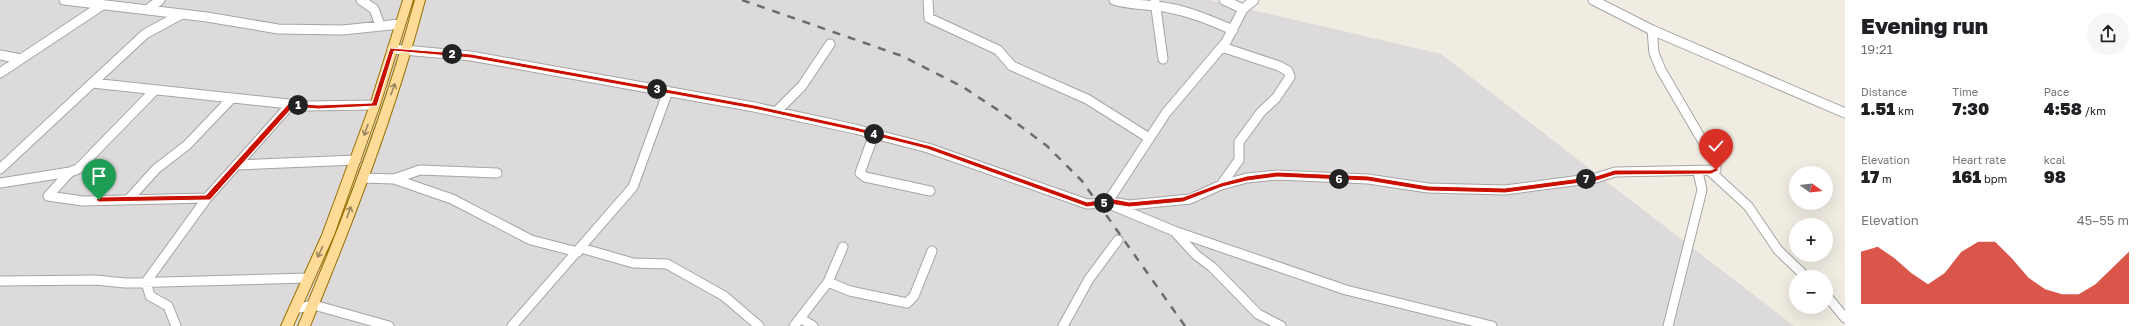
<!DOCTYPE html>
<meta charset="utf-8">
<style>
:root{--surface:#fff;--page:#f6f6f6;--text:#202124;--muted:#757577;--accent:#cb1000}
body{margin:0;font-family:"Golos Text",sans-serif;background:var(--page);color:var(--text);height:100vh;display:flex;flex-direction:column;font-size:15px;white-space:nowrap}
*{box-sizing:border-box;margin:0}
p{font-size:13px;color:var(--muted)}
.icon{flex:none;width:22px;height:22px;fill:none;stroke:currentColor;stroke-width:2;stroke-linecap:round;stroke-linejoin:round}
.map{position:relative;flex:1;overflow:hidden}
.side{display:flex;flex-direction:column;background:var(--surface);width:300px}
.side>*{flex:none}
.needle{width:26px;rotate:105deg}
.fabs{position:absolute;left:1789px;top:166px;display:grid;gap:8px}
.fabs a{display:grid;place-items:center;width:44px;height:44px;border-radius:50%;background:var(--surface);box-shadow:0 4px 16px #0002;font-size:20px}
.pin{position:absolute;display:grid;place-items:center;width:34px;height:34px;color:#fff;margin:-41px -17px;border-radius:50% 50% 50% 0;rotate:-45deg;box-shadow:0 0 4px #0007}
.pin .icon{rotate:45deg}
.km{position:absolute;width:20px;height:20px;margin:-10px;border-radius:50%;background:#222;color:#fff;font-size:11px;line-height:20px;text-align:center}
.round{display:grid;place-items:center;flex:none;width:42px;height:42px;border-radius:21px;background:var(--page)}
.overview{display:flex;align-items:center;justify-content:space-between;height:68px;padding:0 16px}
h1{font-size:22px;font-weight:800;line-height:30px}
.metrics{display:grid;grid-template-columns:repeat(3,1fr);gap:6px;height:68px;padding:4px 16px}
.metrics div{display:grid;align-content:center}
.metrics b{font-size:17px;font-weight:800}
.metrics small{font-size:11px;font-weight:400}
.metrics p{font-size:11px}
.chart{height:112px;padding:8px 16px}
.chart p{display:flex;justify-content:space-between}
.chart svg{width:100%;height:72px;margin-top:4px;fill:var(--accent);opacity:.7}
main{display:flex;flex:1;min-height:0}
.map>svg:first-child{display:block}
.residential{fill:#dcdada}
.lines{fill:none;stroke-linecap:round;stroke-linejoin:round}
.minor-casing{stroke:#a5a5a5;stroke-width:11}
.major-casing{stroke:#977100;stroke-width:2}
.minor{stroke:#fff;stroke-width:9}
.major{fill:#ffdb98;fill-rule:evenodd}
.rail{stroke:#6c6c6c;stroke-width:2.5;stroke-dasharray:8 8;stroke-linecap:butt}
.oneway{stroke:#9a8661}
.route{fill:#cb1000;stroke:#fff}
</style>
<main>
<div class="map">
<svg width="1845" height="326" viewBox="0 0 1845 326">
<rect width="100%" height="100%" fill="#f0ece2"/>
<!-- residential -->
<path class="residential" d="M0,0H1210L1441,54L1794,326H0Z"/>
<g class="lines">
<!-- minor casing -->
<g class="minor-casing">
<path id="minor" d="M64,0L207,17L278,29L343,30L400,24
M361,0L374,9L380,25
M928,0L929,18L998,50L1012,66L1087,99L1149,138
M1114,0C1132,6 1151,4 1169,8C1191,12 1212,21 1233,30
M1224,0L1243,9
M1593,0L1652,30L1845,113
M1155,1L1163,59
M147,10L160,0
M392,49L471,56L754,107L855,129L928,148L1087,204L1107,203L1174,231L1346,290L1492,326
M0,55L21,59
M0,73L101,6
M92,83L307,106L375,105
M776,112L802,86L830,44
M874,134L860,173L865,177L930,191
M237,165L356,160
M0,169L145,34L182,14
M70,172L48,196L83,201L207,198
M1711,172L1748,206L1778,250L1806,277
M362,178L394,179L452,199L531,240L578,252
M394,179L420,170L497,173
M0,183L70,172L78,169L155,90
M1221,185L1239,160V142L1261,112L1276,98L1290,77L1288,71L1279,66L1222,47
M129,199L156,169L187,145L232,98
M1107,203L1166,113L1226,42L1243,9L1254,0
M1118,203L1129,205L1190,199L1221,185L1247,178L1277,175L1368,179L1428,188L1505,190L1596,178L1615,172L1716,170V164L1661,70L1654,53L1652,30
M1175,232L1196,255L1212,267L1258,314L1281,326
M581,248L633,263L667,264L724,296L759,326
M0,281L96,280L125,283L308,278
M828,282L850,291L907,303L914,296L932,251
M1826,295L1845,318
M294,309L314,305L389,326
M800,318L813,326
M176,326L168,306L150,296L146,282L207,198L291,104
M512,326L633,187L668,91
M794,326L828,282L843,247
M1063,326L1089,279L1118,240
M1668,326L1702,190L1698,172"/>
</g>
<!-- major casing -->
<g class="major-casing">
<path id="major" d="M403,0H413L380,105L334,235L293,326H281L322,235L370,105Z
M415,0H425C396,111 354,220 310,326H298C343,220 385,111 415,0Z"/>
</g>
<!-- minor -->
<use href="#minor" class="minor"/>
<!-- major -->
<use href="#major" class="major"/>
<!-- rail -->
<path class="rail" d="M742,0L902,56L963,87L1007,116L1047,146L1082,181L1185,326"/>
</g>
<!-- one-way arrows -->
<defs><path id="oneway-shaft" d="M-6 0H5M1.5-3L5.5 0L1.5 3" fill="none" stroke-width="1.6" stroke-linecap="round" stroke-linejoin="round"/></defs>
<g class="oneway">
<use href="#oneway-shaft" transform="translate(393 89) rotate(-70)"/>
<use href="#oneway-shaft" transform="translate(366 130) rotate(109)"/>
<use href="#oneway-shaft" transform="translate(349 212) rotate(-70)"/>
<use href="#oneway-shaft" transform="translate(320 252) rotate(115)"/>
</g>
<!-- route -->
<path class="route" d="M390,48L471,54L754,105L855,127L931,146L1087,202L1109,198L1129,202L1183,197L1221,183L1247,176L1277,172L1368,176L1428,186L1505,188L1596,176L1615,170H1711L1716,168L1719,170L1711,174L1615,175L1596,181L1505,193L1428,191L1368,181L1277,177L1247,181L1222,187L1183,202L1129,207L1110,204L1087,207L927,149L855,131L754,109L471,58L394,51L377,106L318,109L293,107L210,200L99,202L96,200L99,197L206,195L289,103L318,105L372,103Z"/>
</svg>
<div class="fabs">
<a><svg class="needle" viewBox="-14 -14 28 28"><path d="M0-13l5 13h-10z" fill="#e53935"/><path d="M0 13l5-13h-10z" fill="#757577"/></svg></a>
<a>+</a>
<a>−</a>
</div>
<div class="pin" style="left:99px;top:200px;background:#1e9e55"><svg class="icon" aria-label="arrive" viewBox="0 0 24 24"><path d="M6 21V4h12l-3 4 3 4H6"/></svg></div>
<div class="pin" style="left:1716px;top:170px;background:#d93025"><svg class="icon" aria-label="check" viewBox="0 0 24 24"><path d="M5 12l5 5 9-10"/></svg></div>
<b class="km" style="left:298px;top:105px">1</b>
<b class="km" style="left:452px;top:54px">2</b>
<b class="km" style="left:657px;top:89px">3</b>
<b class="km" style="left:874px;top:134px">4</b>
<b class="km" style="left:1104px;top:203px">5</b>
<b class="km" style="left:1339px;top:179px">6</b>
<b class="km" style="left:1586px;top:179px">7</b>
</div>
<section class="side">
<div class="overview"><div><h1>Evening run</h1><p>19:21</p></div><a class="round"><svg class="icon" aria-label="share" viewBox="0 0 24 24"><path d="M12 15V3M7 8l5-5 5 5M5 13v7h14v-7"/></svg></a></div>
<div class="metrics">
<div><p>Distance</p><b>1.51<small> km</small></b></div>
<div><p>Time</p><b>7:30</b></div>
<div><p>Pace</p><b>4:58<small> /km</small></b></div>
</div>
<div class="metrics">
<div><p>Elevation</p><b>17<small> m</small></b></div>
<div><p>Heart rate</p><b>161<small> bpm</small></b></div>
<div><p>kcal</p><b>98</b></div>
</div>
<div class="chart"><p><span>Elevation</span>45–55 m</p>
<svg viewBox="0 0 160 44" preserveAspectRatio="none"><path d="M0 44V12L10 9L20 16L30 25L40 32L50 25L60 12L70 6L80 6L90 16L100 28L110 35L120 38L130 38L140 32L150 22L160 12V44z"/></svg>
</div>
</section>
</main>
